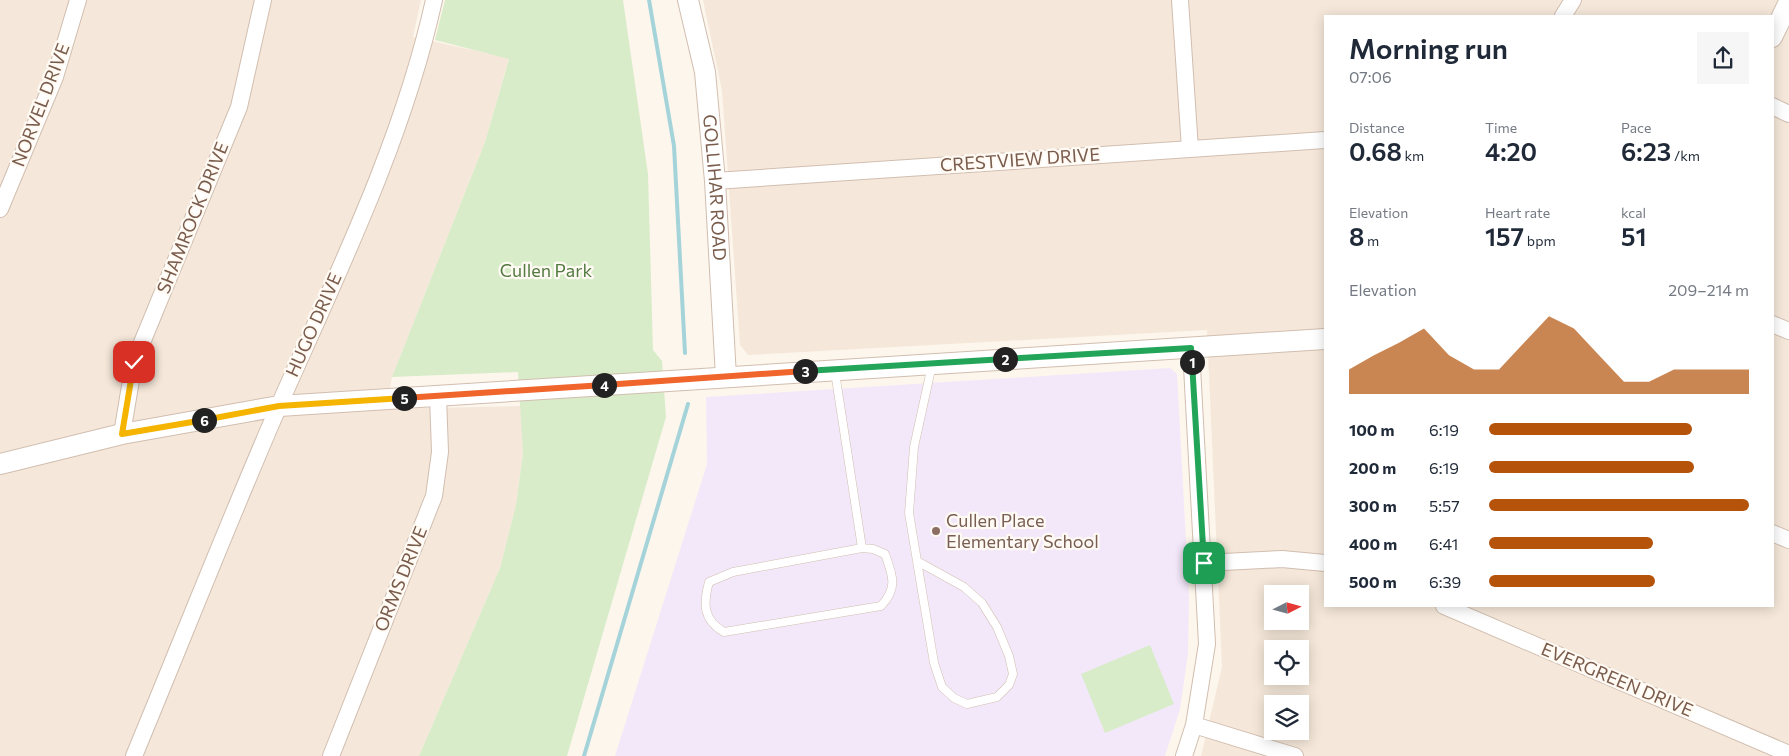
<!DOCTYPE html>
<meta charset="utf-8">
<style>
:root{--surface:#fff;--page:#f6f6f7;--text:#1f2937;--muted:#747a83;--accent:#b45309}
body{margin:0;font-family:Commissioner,sans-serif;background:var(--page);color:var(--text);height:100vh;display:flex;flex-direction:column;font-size:19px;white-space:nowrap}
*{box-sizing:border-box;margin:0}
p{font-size:16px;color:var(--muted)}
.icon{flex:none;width:28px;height:28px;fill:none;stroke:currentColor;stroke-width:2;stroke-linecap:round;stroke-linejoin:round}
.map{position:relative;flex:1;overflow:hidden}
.sheet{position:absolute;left:1324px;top:15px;width:450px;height:592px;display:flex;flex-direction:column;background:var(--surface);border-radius:0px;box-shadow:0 2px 12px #0003}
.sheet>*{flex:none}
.needle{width:32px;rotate:84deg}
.controls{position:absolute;left:1264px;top:585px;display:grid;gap:10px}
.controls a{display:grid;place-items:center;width:45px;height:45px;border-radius:0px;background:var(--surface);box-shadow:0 2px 12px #0003;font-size:25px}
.pin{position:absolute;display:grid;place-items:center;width:42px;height:42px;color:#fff;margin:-21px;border-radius:10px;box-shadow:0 2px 8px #0006}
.km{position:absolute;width:25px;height:25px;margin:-12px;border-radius:50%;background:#222;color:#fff;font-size:14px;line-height:25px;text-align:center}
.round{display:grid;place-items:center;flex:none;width:52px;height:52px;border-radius:0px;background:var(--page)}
.overview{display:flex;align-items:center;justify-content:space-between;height:85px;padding:0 25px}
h1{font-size:28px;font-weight:600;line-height:38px}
.figures{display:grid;grid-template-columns:repeat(3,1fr);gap:8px;height:85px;padding:5px 25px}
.figures div{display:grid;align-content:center}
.figures b{font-size:25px;font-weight:600}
.figures small{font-size:14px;font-weight:400}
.figures p{font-size:14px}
.chart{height:140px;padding:10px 25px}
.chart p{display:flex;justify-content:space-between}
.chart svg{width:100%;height:90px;margin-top:5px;fill:var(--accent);opacity:.7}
ul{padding:0 25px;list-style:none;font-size:16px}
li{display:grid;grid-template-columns:80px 60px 1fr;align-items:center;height:38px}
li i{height:12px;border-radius:6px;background:var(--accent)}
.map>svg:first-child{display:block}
.residential{fill:#f5e8da;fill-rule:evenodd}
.education{fill:#f3e8fa}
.green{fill:#d8ecc9}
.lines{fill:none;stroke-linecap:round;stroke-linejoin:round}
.stream{stroke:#a5d3da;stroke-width:4}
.service-casing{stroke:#d1beb0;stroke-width:9}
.minor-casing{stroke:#d1beb0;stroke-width:18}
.tertiary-casing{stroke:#d1beb0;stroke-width:22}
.service{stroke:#fff;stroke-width:8}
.minor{stroke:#fff;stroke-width:16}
.tertiary{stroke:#fff;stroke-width:20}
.split-1-casing{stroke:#fff;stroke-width:10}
.split-2-casing{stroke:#fff;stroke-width:10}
.split-3-casing{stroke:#fff;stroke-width:10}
.split-4-casing{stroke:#fff;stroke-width:10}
.split-5-casing{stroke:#fff;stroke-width:10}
.split-6-casing{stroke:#fff;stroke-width:10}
.split-7-casing{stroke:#fff;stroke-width:10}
.split-1{stroke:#22a559;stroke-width:6}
.split-2{stroke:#22a559;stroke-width:6}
.split-3{stroke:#22a559;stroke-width:6}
.split-4{stroke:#f0652b;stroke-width:6}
.split-5{stroke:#f0652b;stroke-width:6}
.split-6{stroke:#f5b400;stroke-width:6}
.split-7{stroke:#f5b400;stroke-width:6}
.education-dot{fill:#8d6e63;stroke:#fffaf3;stroke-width:2}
.labels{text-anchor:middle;stroke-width:4.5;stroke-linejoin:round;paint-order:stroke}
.street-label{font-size:18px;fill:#7a5c4d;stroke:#fffaf3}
.park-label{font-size:18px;fill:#537a41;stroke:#fffaf3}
.education-label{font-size:18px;fill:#785e54;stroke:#fffaf3;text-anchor:start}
</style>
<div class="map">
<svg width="1789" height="756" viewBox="0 0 1789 756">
<rect width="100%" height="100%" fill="#fdf6ec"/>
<!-- residential -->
<path class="residential" d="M0,0H421L413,37L509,58L485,142L392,377L386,409L521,406L523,453L516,505L500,568L419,756H0Z
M703,0H1789V756H1201L1222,667L1207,330L748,355L740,345L722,91ZM1325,16H1772V606H1325ZM1272,594H1300V621H1272ZM1272,649H1300V676H1272ZM1272,704H1300V731H1272Z"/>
<!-- education -->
<path class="education" d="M1170,368L1177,374L1189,597L1188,654L1180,709L1165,756H615L707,464L706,397Z"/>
<!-- green -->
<path class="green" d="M445,0H623L648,174L653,350L662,361L666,417L567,756H419L500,568L516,505L523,453L518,372L392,377L485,142L509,59L435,40Z
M1150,645L1174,704L1105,733L1081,674Z"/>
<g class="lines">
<!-- stream -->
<path class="stream" d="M649,0L674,146L685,353
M584,756L688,404"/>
<!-- service casing -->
<g class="service-casing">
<path id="service" d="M835,372L862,548
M862,548L873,549L885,554C893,576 898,588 881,606L724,632C703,620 703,604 709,582L733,572Z
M917,561L964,587L982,603L997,627L1009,656L1013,674L1009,685L997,697L967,704L954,698L942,687L934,663L909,513L914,447L932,365"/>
</g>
<!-- minor casing -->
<g class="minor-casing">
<path id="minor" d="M1180,0L1190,149
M1563,16L1573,0
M1772,106L1789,114
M715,181L1325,140
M0,209L55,77L78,0
M1772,324L1789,331
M122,434L134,362L239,107L263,0
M1772,533L1789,540
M1204,563L1282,559L1325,563
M1444,606L1789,754
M1194,725L1295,756
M134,756C183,638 230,518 281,401C339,270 403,140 434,0
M331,756L434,496L440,452L438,396
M1184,756L1194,725L1207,644L1191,348"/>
</g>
<!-- tertiary casing -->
<g class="tertiary-casing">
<g id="tertiary">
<path id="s1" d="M688,0L705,72L715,181L726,377"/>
<path d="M1772,37L1789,2"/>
<path d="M0,464L122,434L279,406L1325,339"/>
</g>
</g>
<!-- service -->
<use href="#service" class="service"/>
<!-- minor -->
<use href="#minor" class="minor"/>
<!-- tertiary -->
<use href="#tertiary" class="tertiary"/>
</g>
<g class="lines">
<!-- split-1 casing -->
<g class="split-1-casing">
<path id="split-1" d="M1192,362L1204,563"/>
</g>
<!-- split-2 casing -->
<g class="split-2-casing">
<path id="split-2" d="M1005,359L1191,348L1192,362"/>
</g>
<!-- split-3 casing -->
<g class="split-3-casing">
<path id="split-3" d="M805,371L1005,359"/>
</g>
<!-- split-4 casing -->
<g class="split-4-casing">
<path id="split-4" d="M604,385L805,371"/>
</g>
<!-- split-5 casing -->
<g class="split-5-casing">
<path id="split-5" d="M404,398L604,385"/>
</g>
<!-- split-6 casing -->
<g class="split-6-casing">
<path id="split-6" d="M204,420L279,406L404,398"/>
</g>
<!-- split-7 casing -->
<g class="split-7-casing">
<path id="split-7" d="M134,362L122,434L204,420"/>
</g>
<!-- split-1 -->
<use href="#split-1" class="split-1"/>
<!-- split-2 -->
<use href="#split-2" class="split-2"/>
<!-- split-3 -->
<use href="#split-3" class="split-3"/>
<!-- split-4 -->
<use href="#split-4" class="split-4"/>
<!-- split-5 -->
<use href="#split-5" class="split-5"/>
<!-- split-6 -->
<use href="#split-6" class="split-6"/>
<!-- split-7 -->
<use href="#split-7" class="split-7"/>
</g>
<!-- markers -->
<circle class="education-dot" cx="936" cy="531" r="5"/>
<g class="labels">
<!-- street labels -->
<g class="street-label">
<text transform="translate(41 105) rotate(-69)" y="6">NORVEL DRIVE</text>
<text transform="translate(1020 160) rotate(-4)" y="6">CRESTVIEW DRIVE</text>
<text dy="6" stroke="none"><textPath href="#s1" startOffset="190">GOLLIHAR ROAD</textPath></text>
<text transform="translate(193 218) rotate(-68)" y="6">SHAMROCK DRIVE</text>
<text transform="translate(314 325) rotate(-66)" y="6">HUGO DRIVE</text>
<text transform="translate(401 579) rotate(-68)" y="6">ORMS DRIVE</text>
<text transform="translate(1617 680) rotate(23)" y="6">EVERGREEN DRIVE</text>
</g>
<!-- park labels -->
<g class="park-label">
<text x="546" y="277">Cullen Park</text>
</g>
<!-- education labels -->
<g class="education-label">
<text x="946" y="527">Cullen Place<tspan x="946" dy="21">Elementary School</tspan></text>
</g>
</g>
</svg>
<div class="controls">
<a><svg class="needle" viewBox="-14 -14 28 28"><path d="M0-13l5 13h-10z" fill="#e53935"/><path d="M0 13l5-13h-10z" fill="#747a83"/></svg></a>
<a><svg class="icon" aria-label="locate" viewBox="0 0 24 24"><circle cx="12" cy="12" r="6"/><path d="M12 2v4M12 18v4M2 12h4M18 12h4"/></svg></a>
<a><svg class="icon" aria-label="layers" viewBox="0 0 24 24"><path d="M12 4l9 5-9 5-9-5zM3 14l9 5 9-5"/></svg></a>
</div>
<div class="pin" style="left:1204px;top:563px;background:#1e9e55"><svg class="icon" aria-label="arrive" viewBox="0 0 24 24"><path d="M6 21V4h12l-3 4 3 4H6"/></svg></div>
<div class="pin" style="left:134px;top:362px;background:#d93025"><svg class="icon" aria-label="check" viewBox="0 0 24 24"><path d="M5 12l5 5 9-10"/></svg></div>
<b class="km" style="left:1192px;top:362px">1</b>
<b class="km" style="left:1005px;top:359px">2</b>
<b class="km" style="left:805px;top:371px">3</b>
<b class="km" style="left:604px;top:385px">4</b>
<b class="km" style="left:404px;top:398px">5</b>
<b class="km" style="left:204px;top:420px">6</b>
<section class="sheet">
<div class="overview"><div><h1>Morning run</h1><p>07:06</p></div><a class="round"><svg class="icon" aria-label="share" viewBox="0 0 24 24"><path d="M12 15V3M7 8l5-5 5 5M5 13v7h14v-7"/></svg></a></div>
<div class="figures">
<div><p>Distance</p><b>0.68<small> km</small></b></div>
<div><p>Time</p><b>4:20</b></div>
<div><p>Pace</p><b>6:23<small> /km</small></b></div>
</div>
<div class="figures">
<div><p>Elevation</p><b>8<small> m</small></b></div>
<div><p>Heart rate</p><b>157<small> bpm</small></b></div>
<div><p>kcal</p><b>51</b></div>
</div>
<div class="chart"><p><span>Elevation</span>209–214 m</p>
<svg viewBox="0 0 160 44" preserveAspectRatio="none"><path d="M0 44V32L10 25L20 19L30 12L40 25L50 32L60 32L70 19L80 6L90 12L100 25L110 38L120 38L130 32L140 32L150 32L160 32V44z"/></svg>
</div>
<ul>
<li><b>100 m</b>6:19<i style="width:78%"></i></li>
<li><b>200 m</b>6:19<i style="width:79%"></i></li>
<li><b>300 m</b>5:57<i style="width:100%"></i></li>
<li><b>400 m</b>6:41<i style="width:63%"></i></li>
<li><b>500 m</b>6:39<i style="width:64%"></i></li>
</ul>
</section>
</div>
